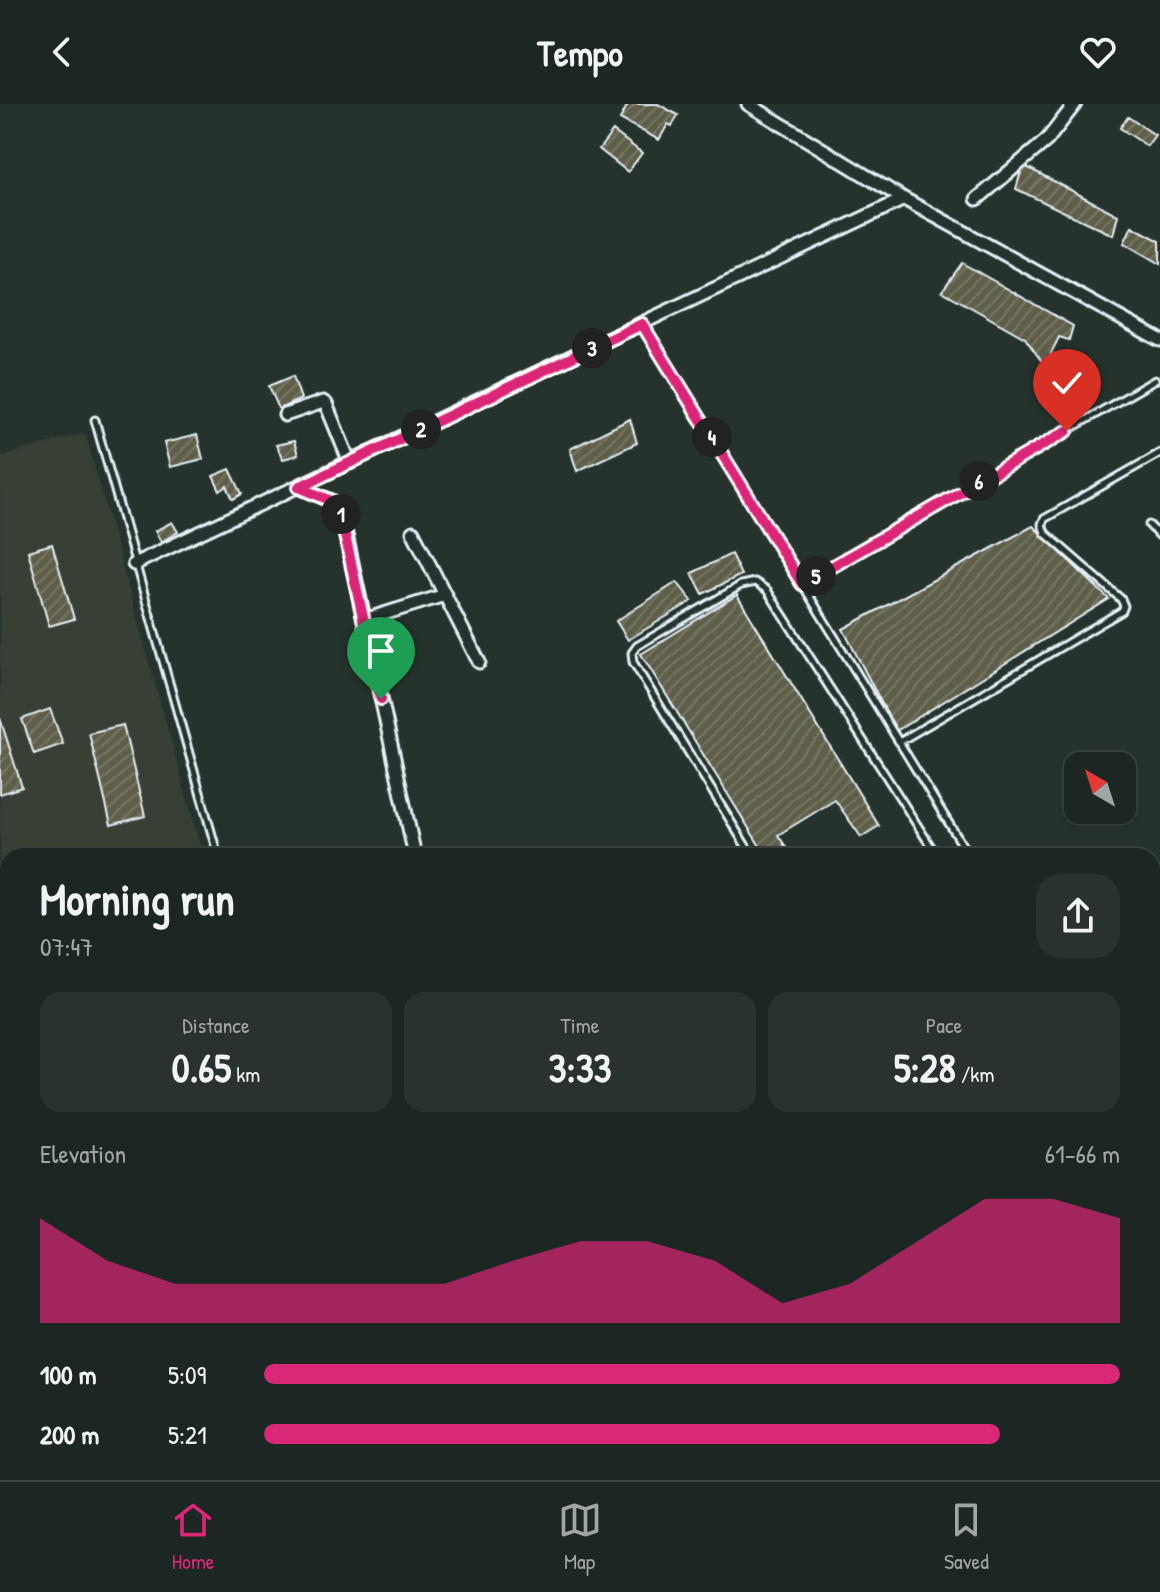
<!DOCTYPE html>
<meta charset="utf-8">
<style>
:root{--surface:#1c2622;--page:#29322f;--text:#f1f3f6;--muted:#a0a5a5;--line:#3a4340;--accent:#db2777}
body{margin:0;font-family:"Patrick Hand",sans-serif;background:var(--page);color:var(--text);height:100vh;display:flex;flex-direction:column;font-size:30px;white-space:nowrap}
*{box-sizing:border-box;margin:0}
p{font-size:26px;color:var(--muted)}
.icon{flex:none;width:44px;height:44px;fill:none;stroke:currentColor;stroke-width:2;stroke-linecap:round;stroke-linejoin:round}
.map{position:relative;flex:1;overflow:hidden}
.sheet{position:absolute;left:0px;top:744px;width:1160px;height:632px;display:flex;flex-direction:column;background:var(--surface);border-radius:24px 24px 0 0;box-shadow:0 2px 6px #0004,0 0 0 2px var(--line)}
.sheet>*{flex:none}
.needle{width:52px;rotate:321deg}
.buttons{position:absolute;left:1064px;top:648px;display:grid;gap:16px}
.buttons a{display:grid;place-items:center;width:72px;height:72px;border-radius:16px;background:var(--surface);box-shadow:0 2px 6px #0004,0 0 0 2px var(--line);font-size:40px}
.pin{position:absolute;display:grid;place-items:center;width:68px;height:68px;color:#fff;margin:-82px -34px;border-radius:50% 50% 50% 0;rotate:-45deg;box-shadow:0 0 8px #0007}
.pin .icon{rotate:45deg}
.km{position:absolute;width:40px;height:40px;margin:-20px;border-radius:50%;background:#222;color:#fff;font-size:22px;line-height:40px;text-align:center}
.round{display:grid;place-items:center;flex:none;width:84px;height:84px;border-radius:24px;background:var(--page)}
.overview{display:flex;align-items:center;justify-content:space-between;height:136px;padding:0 40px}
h1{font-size:44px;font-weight:700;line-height:60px}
.figures{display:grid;grid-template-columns:repeat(3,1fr);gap:12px;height:136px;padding:8px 40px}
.figures div{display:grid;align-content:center;border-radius:20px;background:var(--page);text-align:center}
.figures b{font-size:40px;font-weight:700}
.figures small{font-size:22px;font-weight:400}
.figures p{font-size:22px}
.chart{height:224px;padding:16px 40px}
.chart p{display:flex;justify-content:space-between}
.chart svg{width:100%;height:144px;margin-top:8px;fill:var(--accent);opacity:.7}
ul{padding:0 40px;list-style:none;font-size:26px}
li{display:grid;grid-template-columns:128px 96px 1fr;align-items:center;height:60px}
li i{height:20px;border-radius:10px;background:var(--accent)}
header{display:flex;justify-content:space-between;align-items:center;height:104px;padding:0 40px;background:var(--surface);font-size:36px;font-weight:700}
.tabs{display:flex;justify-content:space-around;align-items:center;height:112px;border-top:2px solid var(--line);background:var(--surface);font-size:22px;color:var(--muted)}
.tabs a{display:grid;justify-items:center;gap:4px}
.tabs .active{color:var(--accent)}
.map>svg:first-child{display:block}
.built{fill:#374036}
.building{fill:url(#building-hatch);stroke:#e8f1f8;stroke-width:2}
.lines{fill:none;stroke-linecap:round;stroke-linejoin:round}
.lane-casing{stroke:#e8f1f8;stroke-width:11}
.street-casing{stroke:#e8f1f8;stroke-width:17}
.highway-casing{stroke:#e8f1f8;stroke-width:26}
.lane{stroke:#26332d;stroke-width:5}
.street{stroke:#26332d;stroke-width:11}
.highway{stroke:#716f52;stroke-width:20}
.route-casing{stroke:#fff;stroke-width:16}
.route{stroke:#db2777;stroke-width:10}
</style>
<header><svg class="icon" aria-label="back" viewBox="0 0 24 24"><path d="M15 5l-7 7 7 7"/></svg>Tempo<svg class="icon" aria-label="heart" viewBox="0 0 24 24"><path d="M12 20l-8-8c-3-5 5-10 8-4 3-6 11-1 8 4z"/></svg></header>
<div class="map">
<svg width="1160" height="1376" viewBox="0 0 1160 1376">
<defs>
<pattern id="building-hatch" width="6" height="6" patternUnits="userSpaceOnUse" patternTransform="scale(2)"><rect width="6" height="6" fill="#5f5f4a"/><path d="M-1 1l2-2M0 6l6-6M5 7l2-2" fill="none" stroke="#767665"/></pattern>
</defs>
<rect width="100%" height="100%" fill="#26332d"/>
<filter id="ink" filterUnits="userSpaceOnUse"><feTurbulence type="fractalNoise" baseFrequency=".0125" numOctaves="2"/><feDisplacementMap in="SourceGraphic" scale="16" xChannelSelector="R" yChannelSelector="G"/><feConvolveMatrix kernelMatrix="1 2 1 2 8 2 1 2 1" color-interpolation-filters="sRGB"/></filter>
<g filter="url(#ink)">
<!-- built -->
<path class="built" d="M85,329L203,752H8V932L0,935V353Z"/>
<!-- building -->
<path class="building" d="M628,0H658L678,11L672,22L668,20L659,36L620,15Z
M1128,13L1155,31L1147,42L1120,24Z
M613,27L642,49L628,68L599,45Z
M1023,61L1118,111L1113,131L1016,85Z
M1132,122L1160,137V160L1124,139Z
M962,159L1073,222L1069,236L1059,233L1045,262L1025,234L942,187Z
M293,272L301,295L279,305L269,282Z
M630,315L637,339L577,367L570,345Z
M197,331L203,355L170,363L164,339Z
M294,337L298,351L283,355L276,341Z
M230,365L242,390L233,395L227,382L220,387L213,372Z
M172,418L178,428L161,438L155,427Z
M1033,422L1109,495L896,627L843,525Z
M52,440L74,515L49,522L28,447Z
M731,450L741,471L703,490L692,469Z
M677,478L692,497L628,536L616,517Z
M737,491L879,722L861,733L835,696L778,731L792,752H766L641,550Z
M50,605L63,640L34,650L22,615Z
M0,614L22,683L0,690Z
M123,621L145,712L111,721L89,629Z
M1160,841V874L1152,859V846Z
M8,951V1266L0,1242V953Z
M1160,1141V1160L1152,1154V1145Z
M42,1368H142L127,1376H45Z
M877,1368H904L908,1376H862Z
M979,1368H1010L1014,1375L983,1376Z"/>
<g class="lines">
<!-- lane casing -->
<g class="lane-casing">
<path id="lane" d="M643,221L969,752
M95,316L218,752
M1149,421L1160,432
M802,480L1155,276
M899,638L1122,507L1124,502L1121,495L1045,429L1042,420L1044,415L1160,349
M752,752L633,558L632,549L637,542L741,481L755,478L767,486L937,752
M1157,827L1160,825
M0,942L8,940
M1152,1049L1160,1062
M389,1368L391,1376
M945,1368L948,1376
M1075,1368L1080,1376"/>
</g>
<!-- street casing -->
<g class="street-casing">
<path id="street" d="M748,0L904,95L1160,236
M977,95L1047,36L1075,0
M285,311L323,298L326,300L350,359
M299,383L334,398L342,412L415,752
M413,428L479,558
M134,460L904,95
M364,516L445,491"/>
</g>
<!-- highway casing -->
<g class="highway-casing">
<path id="highway" d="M1152,1096L1160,1092
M1152,1124L1160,1120
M576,1376L592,1368
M630,1376L646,1368"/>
</g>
<!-- lane -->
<use href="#lane" class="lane"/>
<!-- street -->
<use href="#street" class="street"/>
<!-- highway -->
<use href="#highway" class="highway"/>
</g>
</g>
<g class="lines" filter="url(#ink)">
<!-- route casing -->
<g class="route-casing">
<path id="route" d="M381,595L339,404L334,398L299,383L642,220L802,480L1067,327"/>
</g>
<!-- route -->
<use href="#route" class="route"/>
</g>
</svg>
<div class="buttons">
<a><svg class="needle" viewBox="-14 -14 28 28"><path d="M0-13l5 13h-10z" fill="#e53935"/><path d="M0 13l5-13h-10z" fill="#a0a5a5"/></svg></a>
</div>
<div class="pin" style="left:381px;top:595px;background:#1e9e55"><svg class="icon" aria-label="arrive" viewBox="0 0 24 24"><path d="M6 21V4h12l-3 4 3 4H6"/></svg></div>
<div class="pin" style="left:1067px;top:327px;background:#d93025"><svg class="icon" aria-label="check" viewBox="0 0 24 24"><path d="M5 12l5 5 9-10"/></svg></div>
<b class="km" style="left:341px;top:410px">1</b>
<b class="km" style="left:421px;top:325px">2</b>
<b class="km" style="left:592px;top:244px">3</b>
<b class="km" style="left:712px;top:333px">4</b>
<b class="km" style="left:816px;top:472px">5</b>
<b class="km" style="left:979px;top:377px">6</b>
<section class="sheet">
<div class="overview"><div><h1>Morning run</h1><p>07:47</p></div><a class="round"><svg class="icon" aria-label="share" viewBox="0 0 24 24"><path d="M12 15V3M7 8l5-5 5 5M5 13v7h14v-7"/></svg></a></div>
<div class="figures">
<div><p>Distance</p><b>0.65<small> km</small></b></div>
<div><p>Time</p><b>3:33</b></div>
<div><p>Pace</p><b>5:28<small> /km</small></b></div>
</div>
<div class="chart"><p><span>Elevation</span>61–66 m</p>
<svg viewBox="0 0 160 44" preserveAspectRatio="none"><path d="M0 44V12L10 25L20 32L30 32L40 32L50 32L60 32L70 25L80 19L90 19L100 25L110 38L120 32L130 19L140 6L150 6L160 12V44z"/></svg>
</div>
<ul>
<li><b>100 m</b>5:09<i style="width:100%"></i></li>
<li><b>200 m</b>5:21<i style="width:86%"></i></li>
</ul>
</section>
</div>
<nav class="tabs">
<a class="active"><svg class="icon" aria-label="home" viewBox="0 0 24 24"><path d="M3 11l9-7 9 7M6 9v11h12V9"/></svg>Home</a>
<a><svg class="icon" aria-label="map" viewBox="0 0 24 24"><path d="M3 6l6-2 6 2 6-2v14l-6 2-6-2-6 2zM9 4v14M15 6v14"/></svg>Map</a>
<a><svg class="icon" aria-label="saved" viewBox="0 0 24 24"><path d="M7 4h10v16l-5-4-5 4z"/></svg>Saved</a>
</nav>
